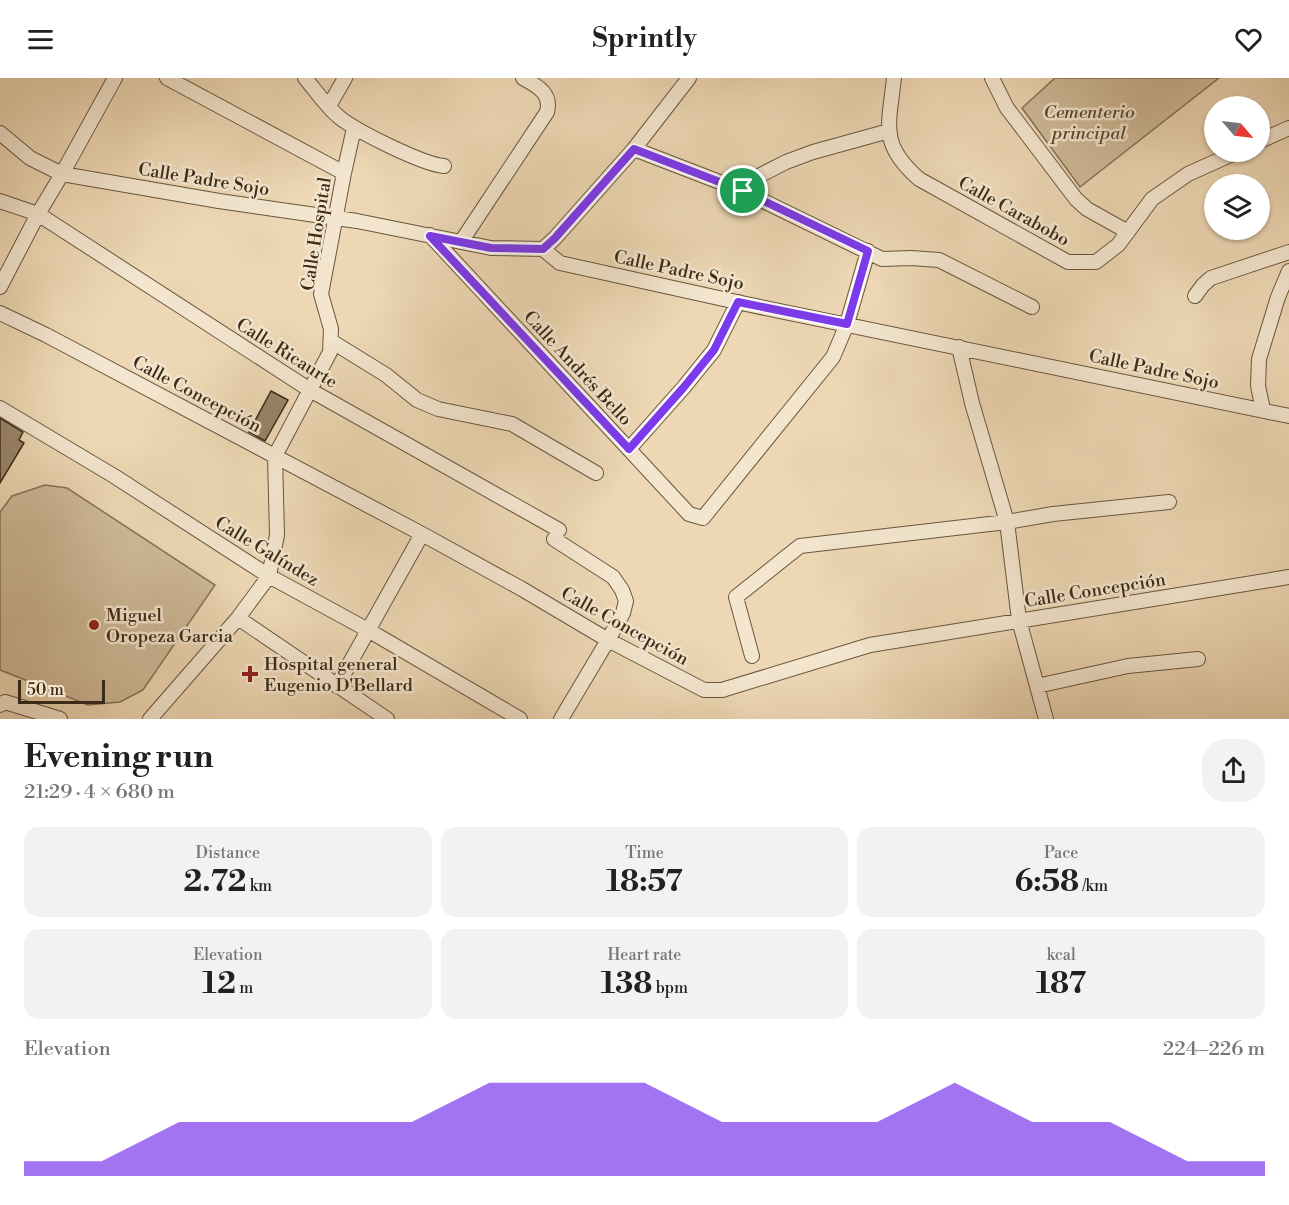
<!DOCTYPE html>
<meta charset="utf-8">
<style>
:root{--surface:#fff;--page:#f2f2f2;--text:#202124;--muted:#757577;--accent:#7c3aed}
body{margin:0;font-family:"Libre Bodoni",serif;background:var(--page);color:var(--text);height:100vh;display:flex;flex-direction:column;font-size:22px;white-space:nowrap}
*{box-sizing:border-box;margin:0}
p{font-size:20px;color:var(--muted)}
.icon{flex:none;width:33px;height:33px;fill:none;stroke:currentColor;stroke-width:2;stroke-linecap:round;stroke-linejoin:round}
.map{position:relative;height:641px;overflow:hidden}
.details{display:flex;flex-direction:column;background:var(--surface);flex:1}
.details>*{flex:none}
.needle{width:39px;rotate:118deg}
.tools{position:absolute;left:1204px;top:18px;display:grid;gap:12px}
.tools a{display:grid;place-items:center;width:66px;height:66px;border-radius:50%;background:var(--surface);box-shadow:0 2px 4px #0004;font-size:30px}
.scale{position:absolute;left:18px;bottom:15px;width:87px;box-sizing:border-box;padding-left:6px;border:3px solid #3c2b16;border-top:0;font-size:16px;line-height:21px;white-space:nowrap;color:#3c2b16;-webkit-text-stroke:4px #f3e5ce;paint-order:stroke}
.pin{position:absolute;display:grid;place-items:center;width:51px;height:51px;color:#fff;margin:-26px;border:3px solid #fff;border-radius:50%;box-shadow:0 2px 6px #0007}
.round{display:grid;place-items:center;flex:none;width:63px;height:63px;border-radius:24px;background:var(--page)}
.overview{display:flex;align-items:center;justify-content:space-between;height:102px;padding:0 24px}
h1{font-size:33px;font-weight:800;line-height:45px}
.metrics{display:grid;grid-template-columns:repeat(3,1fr);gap:9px;height:102px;padding:6px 24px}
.metrics div{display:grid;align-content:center;border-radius:15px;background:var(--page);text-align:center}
.metrics b{font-size:30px;font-weight:800}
.metrics small{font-size:16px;font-weight:400}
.metrics p{font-size:16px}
.chart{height:168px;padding:12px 24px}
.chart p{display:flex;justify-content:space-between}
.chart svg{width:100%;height:108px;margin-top:6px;fill:var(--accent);opacity:.7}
header{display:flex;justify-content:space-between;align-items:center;height:78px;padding:0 24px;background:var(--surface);font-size:27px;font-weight:800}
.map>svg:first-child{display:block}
.green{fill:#cfba99;stroke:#867258;stroke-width:1.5}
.building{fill:#988468;stroke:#3c2b16;stroke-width:1.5}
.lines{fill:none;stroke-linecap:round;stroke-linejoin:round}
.street-casing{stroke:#68563e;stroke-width:16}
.street{stroke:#f3e5ce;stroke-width:14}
.route-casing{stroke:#fff;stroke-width:12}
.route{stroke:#7c3aed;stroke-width:8}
.poi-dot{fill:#8f2418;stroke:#f3e5ce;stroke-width:2}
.labels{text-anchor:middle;stroke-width:5;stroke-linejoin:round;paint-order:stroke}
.park-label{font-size:18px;font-style:italic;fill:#594830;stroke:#f3e5ce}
.street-label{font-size:18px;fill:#3c2b16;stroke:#f3e5ce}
.poi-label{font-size:18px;fill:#3c2b16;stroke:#f3e5ce;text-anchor:start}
</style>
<header><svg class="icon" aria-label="menu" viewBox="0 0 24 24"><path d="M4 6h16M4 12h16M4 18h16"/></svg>Sprintly<svg class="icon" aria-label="heart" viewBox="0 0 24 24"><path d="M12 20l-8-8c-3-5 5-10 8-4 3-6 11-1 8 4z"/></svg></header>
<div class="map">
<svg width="1289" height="641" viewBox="0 0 1289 641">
<rect width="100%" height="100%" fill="#edd7b4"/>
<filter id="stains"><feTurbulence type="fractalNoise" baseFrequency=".00333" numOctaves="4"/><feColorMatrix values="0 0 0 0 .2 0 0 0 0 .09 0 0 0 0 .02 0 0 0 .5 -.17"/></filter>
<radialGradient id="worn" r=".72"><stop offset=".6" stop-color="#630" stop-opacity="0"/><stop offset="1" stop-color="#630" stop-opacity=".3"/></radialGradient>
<!-- green -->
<path class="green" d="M1055,0H1219L1080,109L1022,30Z
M45,407L67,410L215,507L143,612L120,624L88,627L0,592V434L12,418Z"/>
<!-- building -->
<path class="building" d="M271,313L288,322L265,363L249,354Z
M0,340L23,354L19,362L24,365L0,405Z"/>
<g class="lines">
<!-- street casing -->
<g class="street-casing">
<path id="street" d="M167,0L344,95
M305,0C316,13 326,28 339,39C356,53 422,86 444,88
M894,0C889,47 879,66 919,101L1068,184H1096L1118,167L1152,121L1188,96L1237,74
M992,0L1007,30L1076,121L1087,131L1128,154
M329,28L345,0
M0,55L30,80L62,96L219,123L357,143L491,170L543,171L560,185L746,226L1289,338
M1260,63L1289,50
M634,71L743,113L882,181L911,180L939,182L1032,229
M743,113L751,102L786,84L813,74L889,53
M0,123L38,136L310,312L559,452
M430,157L689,436L703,440L833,279L847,246L868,173
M461,164L547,34C552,15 537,8 523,0
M543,171L555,160L634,71L689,0
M0,209L38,136L62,96L115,0
M1195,218L1203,207L1211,200L1289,174
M0,235L46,257L422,456L522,511L608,562L704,612H722L870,567L1289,499
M331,263L386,297L417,322L438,331L512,346L596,395
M959,269L972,325L1007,444L1019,542L1046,641
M0,330L114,398L269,498L368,552L520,641
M1263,332L1258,308L1259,281L1278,219L1289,193
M629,371L684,309L714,272L738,224
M554,461L613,499L622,512L626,523L623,535L608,562L561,641
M238,540L387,641
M752,578L736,519L800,468L1007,444L1053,436L1169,424
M337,608L422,456
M1037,608L1128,588L1198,581
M0,627L5,624L60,641
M150,641L238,540L269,498L277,457L275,378L330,274L331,251L321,216L344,95L354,50"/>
</g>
<!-- street -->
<use href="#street" class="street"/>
</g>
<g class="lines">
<!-- route casing -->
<g class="route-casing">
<path id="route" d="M634,71L743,113L868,173L847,246L738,224L714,272L684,309L629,371L430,158L491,170L543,171L555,160Z"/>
</g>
<!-- route -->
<use href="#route" class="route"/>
</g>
<!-- markers -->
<g class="poi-dot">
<circle cx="94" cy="547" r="6"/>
<path d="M247 587h6v6h6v6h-6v6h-6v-6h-6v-6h6z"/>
</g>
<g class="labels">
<!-- park labels -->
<g class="park-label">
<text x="1089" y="40">Cementerio<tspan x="1089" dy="21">principal</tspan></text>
</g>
<!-- street labels -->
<g class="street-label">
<text transform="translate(204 101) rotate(9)" y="6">Calle Padre Sojo</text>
<text transform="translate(1014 133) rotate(29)" y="6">Calle Carabobo</text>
<text transform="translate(316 156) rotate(-81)" y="6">Calle Hospital</text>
<text transform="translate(679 192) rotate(12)" y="6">Calle Padre Sojo</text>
<text transform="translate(287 275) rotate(32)" y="6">Calle Ricaurte</text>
<text transform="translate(578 290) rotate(47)" y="6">Calle Andrés Bello</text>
<text transform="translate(1154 291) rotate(12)" y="6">Calle Padre Sojo</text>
<text transform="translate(197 316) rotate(28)" y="6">Calle Concepción</text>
<text transform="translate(267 473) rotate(31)" y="6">Calle Galíndez</text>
<text transform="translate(1095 512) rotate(-9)" y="6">Calle Concepción</text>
<text transform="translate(625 548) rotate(29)" y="6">Calle Concepción</text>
</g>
<!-- poi labels -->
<g class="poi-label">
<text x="106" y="543">Miguel<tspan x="106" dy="21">Oropeza Garcia</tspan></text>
<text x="264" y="592">Hospital general<tspan x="264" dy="21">Eugenio D'Bellard</tspan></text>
</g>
</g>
<rect width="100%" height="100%" filter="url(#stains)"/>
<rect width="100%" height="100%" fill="url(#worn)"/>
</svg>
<div class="tools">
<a><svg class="needle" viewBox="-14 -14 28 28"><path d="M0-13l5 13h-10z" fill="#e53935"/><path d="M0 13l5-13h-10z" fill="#757577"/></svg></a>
<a><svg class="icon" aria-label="layers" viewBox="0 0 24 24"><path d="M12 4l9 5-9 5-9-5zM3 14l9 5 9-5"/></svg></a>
</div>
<div class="scale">50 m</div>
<div class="pin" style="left:743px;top:113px;background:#1e9e55"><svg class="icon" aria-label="arrive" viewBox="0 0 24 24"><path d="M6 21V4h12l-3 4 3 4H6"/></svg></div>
</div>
<section class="details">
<div class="overview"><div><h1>Evening run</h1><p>21:29 · 4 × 680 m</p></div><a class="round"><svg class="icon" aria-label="share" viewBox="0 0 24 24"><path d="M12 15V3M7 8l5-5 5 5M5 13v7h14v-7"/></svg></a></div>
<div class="metrics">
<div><p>Distance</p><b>2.72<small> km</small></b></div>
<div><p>Time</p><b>18:57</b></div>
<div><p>Pace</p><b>6:58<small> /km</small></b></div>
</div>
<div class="metrics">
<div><p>Elevation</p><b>12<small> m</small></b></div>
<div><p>Heart rate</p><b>138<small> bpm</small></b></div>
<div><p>kcal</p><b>187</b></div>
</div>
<div class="chart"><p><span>Elevation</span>224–226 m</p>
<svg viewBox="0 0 160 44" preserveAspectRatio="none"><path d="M0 44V38L10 38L20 22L30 22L40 22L50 22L60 6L70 6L80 6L90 22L100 22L110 22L120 6L130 22L140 22L150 38L160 38V44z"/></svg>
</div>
</section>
